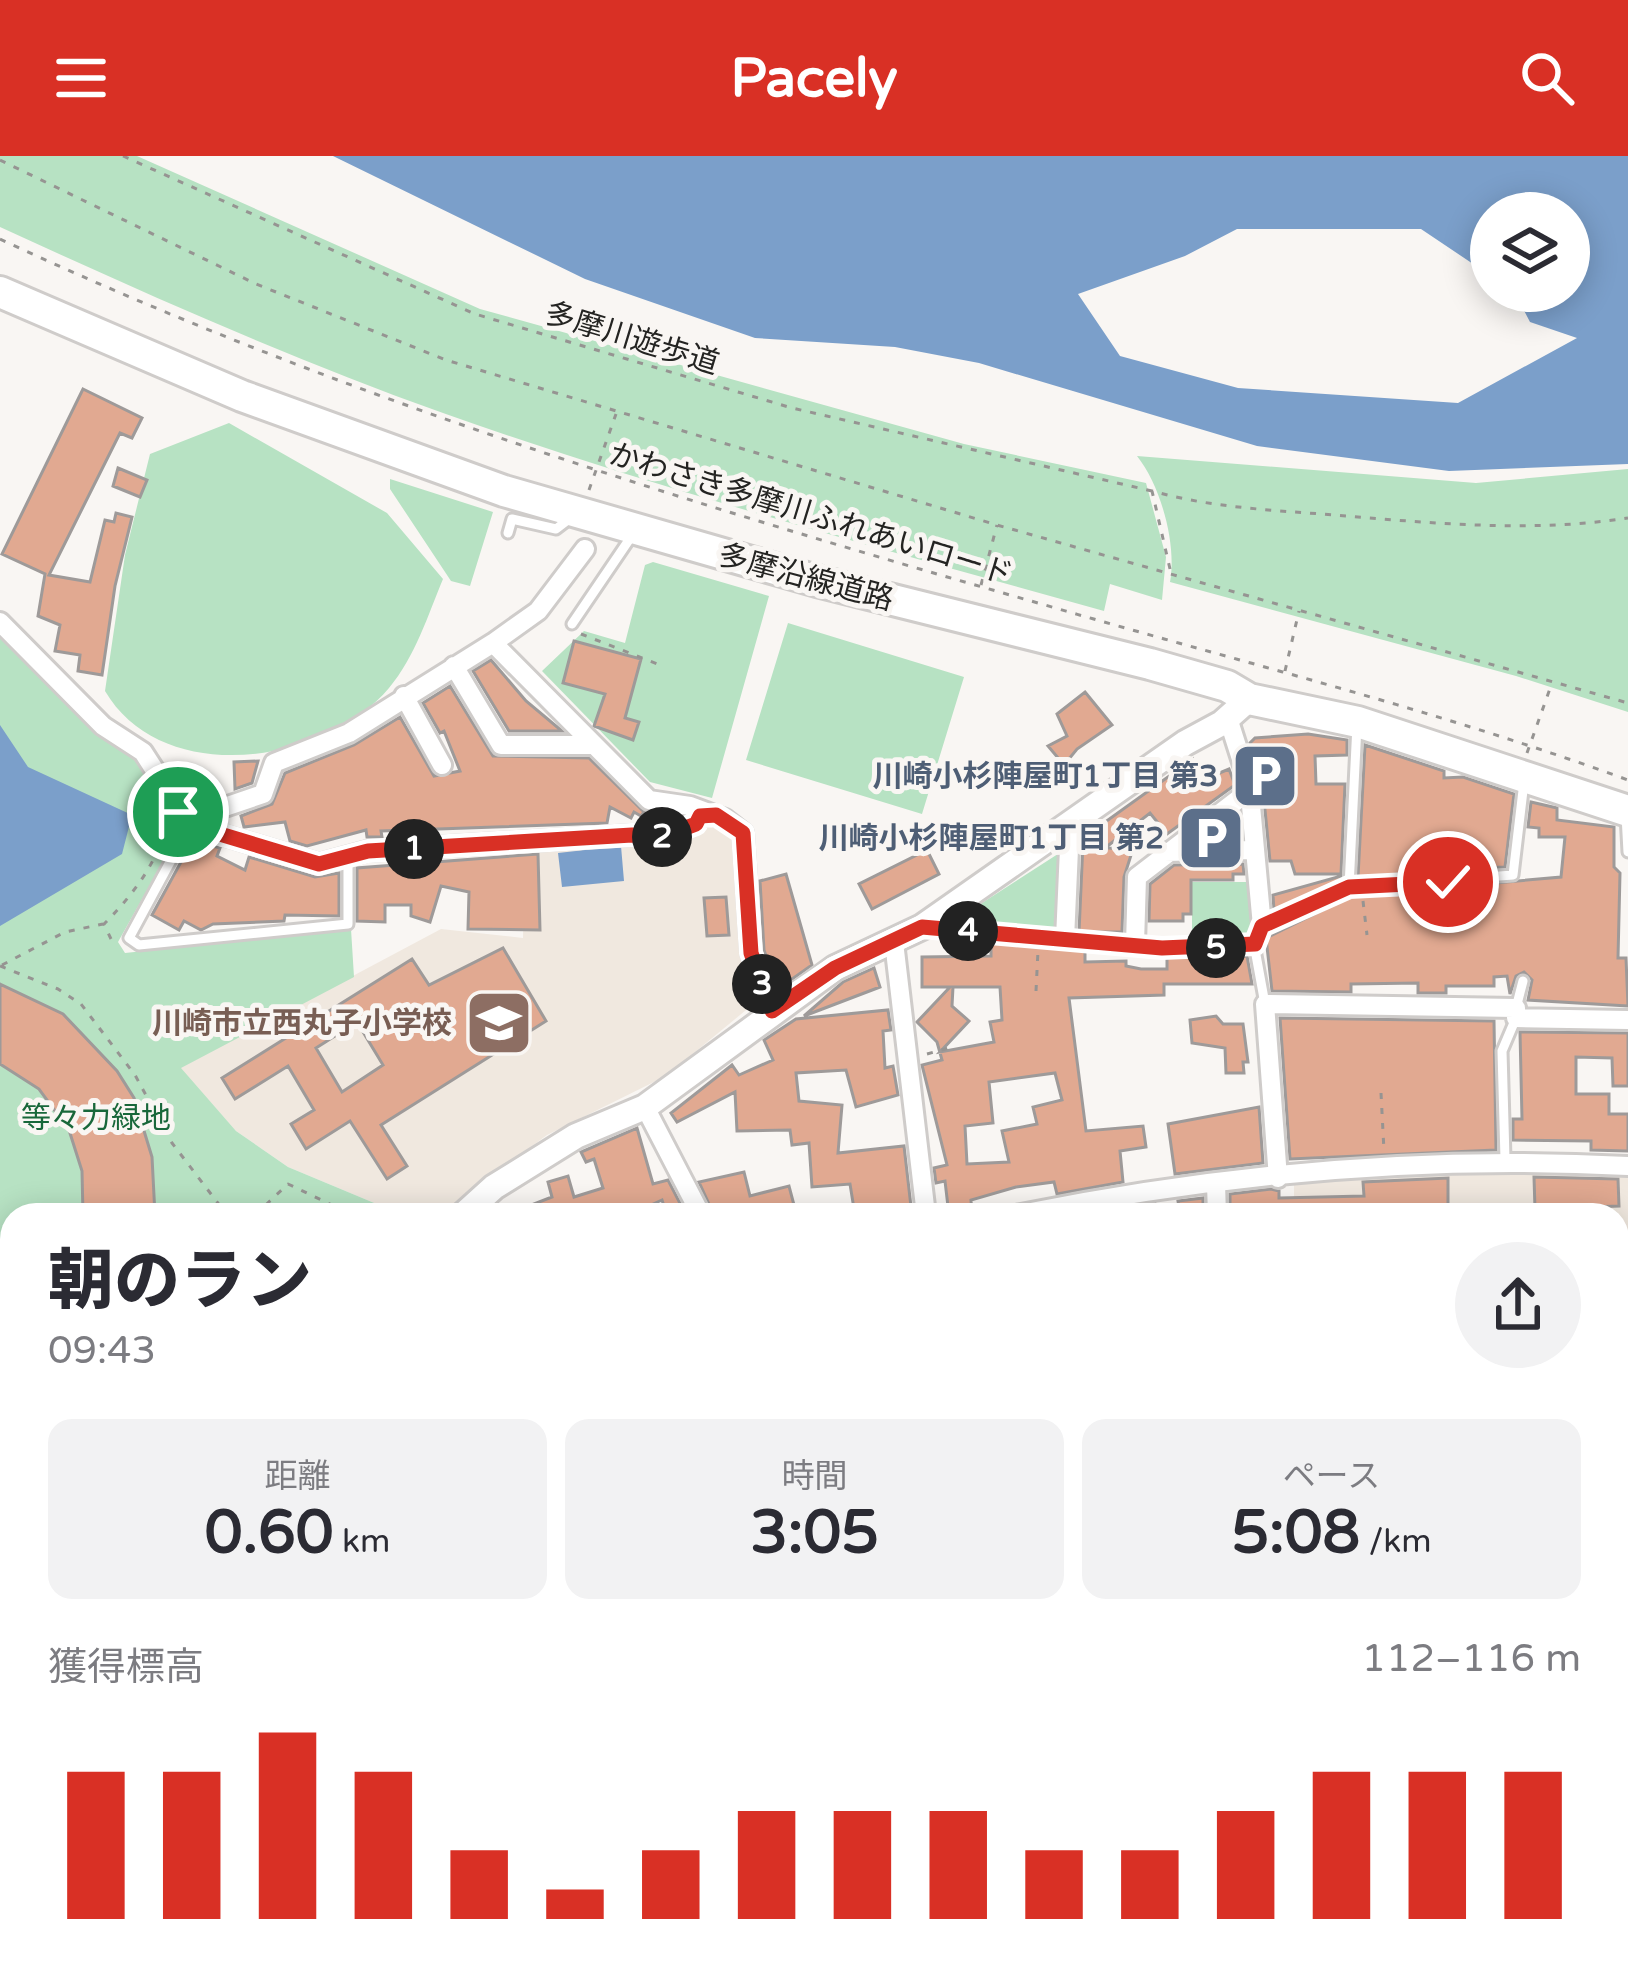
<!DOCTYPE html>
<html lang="ja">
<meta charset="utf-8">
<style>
:root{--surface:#fff;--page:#f2f2f3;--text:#2b2b33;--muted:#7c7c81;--accent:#d93025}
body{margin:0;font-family:"Varela Round","Noto Sans JP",sans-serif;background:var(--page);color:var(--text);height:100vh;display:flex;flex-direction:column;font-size:45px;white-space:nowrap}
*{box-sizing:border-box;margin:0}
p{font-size:39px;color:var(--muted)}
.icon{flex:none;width:66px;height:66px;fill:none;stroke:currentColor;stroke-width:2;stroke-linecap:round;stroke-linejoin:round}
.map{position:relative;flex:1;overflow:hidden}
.side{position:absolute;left:0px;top:1047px;width:1629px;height:768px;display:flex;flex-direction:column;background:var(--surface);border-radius:36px 36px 0 0;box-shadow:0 6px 30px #0003}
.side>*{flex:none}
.tools{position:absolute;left:1470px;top:36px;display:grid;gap:24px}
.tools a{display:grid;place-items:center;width:120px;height:120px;border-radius:50%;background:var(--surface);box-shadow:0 6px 30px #0003;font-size:60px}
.pin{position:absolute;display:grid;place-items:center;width:102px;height:102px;color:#fff;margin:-51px;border:6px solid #fff;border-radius:50%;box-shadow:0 3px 12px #0007}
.km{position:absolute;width:60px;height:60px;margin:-30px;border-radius:50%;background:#222;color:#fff;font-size:33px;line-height:60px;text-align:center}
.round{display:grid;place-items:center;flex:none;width:126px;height:126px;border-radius:63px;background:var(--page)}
.headline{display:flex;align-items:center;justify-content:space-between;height:204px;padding:0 48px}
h1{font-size:66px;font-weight:800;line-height:90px}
.stats{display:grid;grid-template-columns:repeat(3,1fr);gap:18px;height:204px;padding:12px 48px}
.stats div{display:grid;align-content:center;border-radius:24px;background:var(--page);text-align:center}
.stats b{font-size:60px;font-weight:800}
.stats small{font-size:33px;font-weight:400}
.stats p{font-size:33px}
.chart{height:336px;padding:24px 48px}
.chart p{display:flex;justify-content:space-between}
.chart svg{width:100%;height:216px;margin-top:12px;stroke:var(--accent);stroke-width:6}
header{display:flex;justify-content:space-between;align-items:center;height:156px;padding:0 48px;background:var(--accent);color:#fff;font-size:54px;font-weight:800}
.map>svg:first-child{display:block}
.built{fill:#f0e8df}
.green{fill:#b7e2c3}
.water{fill:#7b9fca;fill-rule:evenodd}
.building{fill:#e1a991;stroke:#9e9a99;stroke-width:3;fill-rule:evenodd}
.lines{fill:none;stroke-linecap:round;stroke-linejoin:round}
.service-casing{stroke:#cfccca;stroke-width:15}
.minor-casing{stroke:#cfccca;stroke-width:24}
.tertiary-casing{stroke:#cfccca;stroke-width:30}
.primary-casing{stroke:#cfccca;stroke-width:36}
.path{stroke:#969492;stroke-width:3;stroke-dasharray:6 9;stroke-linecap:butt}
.service{stroke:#fff;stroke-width:9}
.minor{stroke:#fff;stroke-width:18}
.tertiary{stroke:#fff;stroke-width:24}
.primary{stroke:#fff;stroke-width:30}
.route-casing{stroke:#fff;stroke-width:24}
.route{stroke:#d93025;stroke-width:15}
.labels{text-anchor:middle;stroke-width:10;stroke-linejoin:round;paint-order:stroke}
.street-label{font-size:30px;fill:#242422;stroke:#f9f6f3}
.service-label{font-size:30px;font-weight:bold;fill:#4e5e75;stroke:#f9f6f3;text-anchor:end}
.education-label{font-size:30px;font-weight:bold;fill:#785e54;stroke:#f9f6f3;text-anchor:end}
.park-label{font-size:30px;fill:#18673a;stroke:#f9f6f3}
</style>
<header><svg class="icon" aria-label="menu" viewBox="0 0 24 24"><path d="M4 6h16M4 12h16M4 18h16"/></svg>Pacely<svg class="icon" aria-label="search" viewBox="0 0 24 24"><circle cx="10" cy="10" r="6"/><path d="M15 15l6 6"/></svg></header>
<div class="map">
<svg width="1628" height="1815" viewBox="0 0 1628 1815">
<rect width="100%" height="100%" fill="#f9f6f3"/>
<!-- built -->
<path class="built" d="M714,667L739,685L746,781L740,789L757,845L666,920L547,979L439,1059H403L288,1011L236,975L180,912L441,773L523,782L525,692L663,683Z
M1470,1009L1628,1015V1126H1617V1059H1294V1024Z"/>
<!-- green -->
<path class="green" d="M0,0H137L480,153L964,288L1146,327L1166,401L1162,444L1110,428L1104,455C883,393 659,334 443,257C292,203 146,138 0,71Z
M229,267L387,357L443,423C428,459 415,501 389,532C324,609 162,632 105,535L125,399L150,298Z
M1137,300L1476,327L1628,313V556L1516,520L1170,426C1177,389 1161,330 1137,300Z
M390,323L493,356L470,430L451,425L390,333Z
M653,406L769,440L712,642L650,626L542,515L584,475L625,487L645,409Z
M788,467L964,521L922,658L746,604Z
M0,479L97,573L146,610L182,672L118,786L125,797L351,773L354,821L181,912L236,975L288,1011L403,1059H12V1536L0,1541Z
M1061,696V778L951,767Z
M1192,726H1255V776L1242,786L1192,788Z"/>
<!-- water -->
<path class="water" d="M333,0H1628V308L1449,315L1257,290L979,207L895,191L755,182L585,123ZM1491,57H1569V135H1514L1530,166L1577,182L1458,247L1238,232L1120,200L1078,138L1185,100L1237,73H1421L1491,120Z
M0,569L28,611L132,659L122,698L0,770Z
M621,690L624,725L562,731L558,697Z"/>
<!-- building -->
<path class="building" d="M83,233L142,262L132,282L120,277L49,419L90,426L105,364L114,366L116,357L132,361L115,430L102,519L78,515L80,499L55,495L60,469L38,460L45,418L2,398Z
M118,312L147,324L140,341L113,330Z
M574,485L641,503L625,562L639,566L633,584L594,570L605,538L563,527Z
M491,504L526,545L562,575H509L473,515Z
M450,530L493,600L589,602L644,656L641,660L634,656L631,662L610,651L607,667L381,675L382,681H367L366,674L307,690L290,685L285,666L244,671L241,660L272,648L285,617L354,589L400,561L434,620L460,615L444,575L440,577L423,547Z
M1085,536L1112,569L1077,593L1064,609L1048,590L1067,580L1057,558Z
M1308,578L1347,584V599L1315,600L1316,628H1345L1341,718H1295L1291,705H1270L1264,644H1286L1284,603L1254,600L1250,587L1255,582Z
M1365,589L1444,615V622L1463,621L1514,638L1505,711L1480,712L1481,702H1441L1442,715L1358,721Z
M1193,603L1205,623L1229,613L1235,629L1167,678L1150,657L1105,692L1133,693L1124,721L1122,776H1079L1083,687H1104L1094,674Z
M258,605L252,627L235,633L234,606Z
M1531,646L1557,652V664L1614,671V711L1620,717L1618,802H1626L1628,850L1528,844L1532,824L1524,816L1516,820L1510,838L1507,820L1494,821V830H1446V837H1418V827L1351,828V836L1272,835L1266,782L1351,740L1561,721L1565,681H1539V672L1528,671Z
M193,684L220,692L217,700L245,714L249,701L315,721L339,717V760L285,759L284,765L213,768L201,774L184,765L179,774L152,759Z
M927,694L939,718L872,753L859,728Z
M538,698L540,774L468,773L469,736L441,730L430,766L411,760V749H385V766L357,765V712Z
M1243,708L1244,718H1233V724H1191V758H1183V765H1149L1150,728L1174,709Z
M786,718L812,809L778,833L764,794L760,725Z
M1341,720L1340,725L1274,755L1273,739Z
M726,741L729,779L707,780L704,742Z
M991,786L1085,794V806L1126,805V810L1141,813H1167V801L1247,800L1252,828H1164V839L1069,842L1086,975L1143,970L1146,991L1120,995L1123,1026L1057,1038L1054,1026L1016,1031L971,1044L972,1059H949L945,1025L936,1027L934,1012L947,1009L922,909L942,904L937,886L917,866L950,831H922V801L991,800ZM953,831H1000L1002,864L990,866L994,886L940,896L969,865L952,850ZM1055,917L1062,944L1033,951L1037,968L1002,975L1009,1006L967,1008L965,970L993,967L989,926Z
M503,792L546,865L381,969L407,1010L387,1023L350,965L306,993L291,968L314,954L288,910L235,943L222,922L412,803L429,829ZM357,866L383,909L342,936L316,892Z
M874,812L880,831L804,860L843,826Z
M0,828L63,858L117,915L134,942L152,1001L155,1059H83L82,1015L69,974L39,933L0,908Z
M888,854L891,874L883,875L885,912L893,910L898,939L856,951L846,914L796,917L799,945L842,949L838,997L904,990L912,1059H855L850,1028L812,1031L809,987L792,989L790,974L737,975L735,936L677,966L671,957L732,909L739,919L773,904L764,884L796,863Z
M1216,860L1223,868H1243L1248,906H1243L1244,917H1226L1225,892L1192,887L1190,864Z
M1280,862L1494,865L1496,994L1290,1003Z
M1520,876L1628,877V930H1613L1612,902L1576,901V938H1609V958H1628V995L1591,994V985L1513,984V963H1522Z
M1259,951L1263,1007L1175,1018L1168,968Z
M637,972L653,1028L668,1024L684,1055L667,1059L662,1044L629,1059H535L531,1049L552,1041L548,1026L568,1020L574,1041L603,1032L594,1003L586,1006L581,996Z
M744,1016L750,1040L789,1030L794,1049L757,1059H714L699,1026Z
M1534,1021L1618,1023L1619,1050L1535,1053Z
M1448,1022V1059L1230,1058V1038L1271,1033L1279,1035V1042L1364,1040L1363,1026Z
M1203,1042V1053L1180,1058L1178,1045Z
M1155,1048L1157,1059H1089L1094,1058Z"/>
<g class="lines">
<!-- service casing -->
<g class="service-casing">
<path id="service" d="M508,377L512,363L556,373L573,360
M572,468L633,378
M1626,659L1628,696
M190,669L129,782L139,789L348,768V703
M1349,731L1357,569
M933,772L1162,792L1254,788L1262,770L1349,731L1513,719L1524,626
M1254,788L1265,848
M1516,852L1523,825
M1505,1003L1502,895L1516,862
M1617,1681L1628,1680
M1079,1803V1815
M1533,1803V1815"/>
</g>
<!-- minor casing -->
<g class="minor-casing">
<path id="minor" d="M0,466L103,570L143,596L190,669L319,708L367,695L632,679C671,683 678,671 708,658
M493,487L538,455L585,393
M454,510L501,589H592
M404,540L442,609
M1228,562L1249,628L1262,770
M194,670L213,655L263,638L274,607L349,577L493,487L649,644L690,650L725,663L743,677L751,797L772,855
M1164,696L1254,694
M1065,783L1070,670
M894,786L926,1059
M1135,788L1137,721L1249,635
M645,951L701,1059
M1278,1022L1265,848L1516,852V862L1628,864
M1216,1028L1217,1059
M1016,1059C1218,1018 1422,999 1628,1010
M1617,1132L1628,1133
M1617,1299H1628
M1617,1424H1628
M1617,1555H1628
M0,1718H12
M121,1803V1815
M741,1803L742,1815
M916,1803L917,1815
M1246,1803L1247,1815
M451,1815L452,1803"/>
</g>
<!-- tertiary casing -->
<g class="tertiary-casing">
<path id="tertiary" d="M463,1059L494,1031L576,980L645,951L835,812L922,771L1185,587L1222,567L1249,543
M0,1558L12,1553"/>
</g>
<!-- primary casing -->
<g class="primary-casing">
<path id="primary" d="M0,136L242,240L504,335L817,425L1150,508L1227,530L1249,543L1358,566L1628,655"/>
</g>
<!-- path -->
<path class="path" d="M123,0L475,158L792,252L1152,335
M0,4L256,128L446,204L997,369L1628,547
M0,83C338,241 687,347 1045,449C1240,506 1437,554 1628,624
M589,334L616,258
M1170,413L1152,335C1213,352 1272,354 1334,359C1431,367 1531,377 1628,362
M981,429L997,369
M581,478L660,509
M1285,515L1299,455
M1527,597L1552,527
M1363,745L1367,779
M111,783L104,768C130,742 164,701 164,664
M2,809L65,776L103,768
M0,810L58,833L81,848L135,919L172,987L227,1059
M1036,835L1038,795
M927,898L949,892
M1381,937L1384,995
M255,1059L288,1028L353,1059"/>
<!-- service -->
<use href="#service" class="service"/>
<!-- minor -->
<use href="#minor" class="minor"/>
<!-- tertiary -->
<use href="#tertiary" class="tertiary"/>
<!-- primary -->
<use href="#primary" class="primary"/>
</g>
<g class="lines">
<!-- route casing -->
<g class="route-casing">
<path id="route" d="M178,656L190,669L319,708L368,695L632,679L659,682L696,668L700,660L716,659L743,677L751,797L772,855L835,812L922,771L1162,792L1255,788L1262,770L1349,731L1448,726"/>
</g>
<!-- route -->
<use href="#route" class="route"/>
</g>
<!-- icons -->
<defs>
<g id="parking-square" transform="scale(3.45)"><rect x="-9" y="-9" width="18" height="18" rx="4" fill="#5c6f8a" stroke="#f9f6f3"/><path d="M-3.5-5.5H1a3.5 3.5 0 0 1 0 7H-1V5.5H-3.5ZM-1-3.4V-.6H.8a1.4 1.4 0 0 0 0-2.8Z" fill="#fff"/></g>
<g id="school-square" transform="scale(3.45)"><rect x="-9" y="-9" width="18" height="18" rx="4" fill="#8d6e63" stroke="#f9f6f3"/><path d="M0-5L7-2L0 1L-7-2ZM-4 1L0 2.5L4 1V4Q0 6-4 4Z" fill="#fff"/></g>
</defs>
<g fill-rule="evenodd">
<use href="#parking-square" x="1265" y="620"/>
<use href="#parking-square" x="1211" y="682"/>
<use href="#school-square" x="499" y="867"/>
</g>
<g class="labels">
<!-- street labels -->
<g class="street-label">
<text transform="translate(632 182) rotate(17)" y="10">多摩川遊歩道</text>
<text transform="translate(811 358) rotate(17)" y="10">かわさき多摩川ふれあいロード</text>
<text transform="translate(806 421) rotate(15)" y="10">多摩沿線道路</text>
</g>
<!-- service labels -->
<g class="service-label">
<text x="1218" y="630">川崎小杉陣屋町1丁目 第3</text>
<text x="1164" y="692">川崎小杉陣屋町1丁目 第2</text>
</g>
<!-- education labels -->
<g class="education-label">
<text x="452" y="877">川崎市立西丸子小学校</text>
</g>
<!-- park labels -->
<g class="park-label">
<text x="96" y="972">等々力緑地</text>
</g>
</g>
</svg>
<div class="tools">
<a><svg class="icon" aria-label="layers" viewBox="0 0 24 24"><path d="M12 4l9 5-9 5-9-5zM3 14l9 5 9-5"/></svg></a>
</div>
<div class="pin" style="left:178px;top:656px;background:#1e9e55"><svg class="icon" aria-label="arrive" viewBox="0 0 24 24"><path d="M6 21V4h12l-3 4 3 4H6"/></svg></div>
<div class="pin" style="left:1448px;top:726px;background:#d93025"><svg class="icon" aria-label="check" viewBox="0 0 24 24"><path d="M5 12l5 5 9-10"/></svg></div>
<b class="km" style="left:414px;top:693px">1</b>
<b class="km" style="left:662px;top:681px">2</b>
<b class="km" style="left:762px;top:828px">3</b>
<b class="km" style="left:968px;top:775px">4</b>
<b class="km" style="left:1216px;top:792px">5</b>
<section class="side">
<div class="headline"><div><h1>朝のラン</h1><p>09:43</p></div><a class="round"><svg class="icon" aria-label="share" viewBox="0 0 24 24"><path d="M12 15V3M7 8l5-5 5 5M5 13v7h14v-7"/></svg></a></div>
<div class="stats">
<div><p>距離</p><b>0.60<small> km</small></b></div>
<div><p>時間</p><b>3:05</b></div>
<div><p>ペース</p><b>5:08<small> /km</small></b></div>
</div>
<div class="chart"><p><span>獲得標高</span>112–116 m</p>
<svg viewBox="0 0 160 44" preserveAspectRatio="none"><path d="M5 44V14M15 44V14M25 44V6M35 44V14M45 44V30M55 44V38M65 44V30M75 44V22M85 44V22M95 44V22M105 44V30M115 44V30M125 44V22M135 44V14M145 44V14M155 44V14"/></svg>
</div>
</section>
</div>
